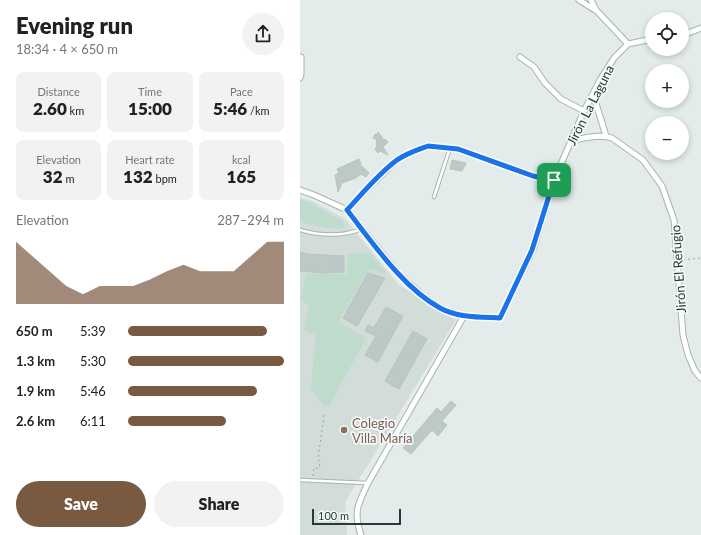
<!DOCTYPE html>
<meta charset="utf-8">
<style>
:root{--surface:#fff;--page:#f2f2f2;--text:#222;--muted:#767676;--accent:#7a5941}
body{margin:0;font-family:Lato,sans-serif;background:var(--page);color:var(--text);height:100vh;display:flex;flex-direction:column;font-size:15px;white-space:nowrap}
*{box-sizing:border-box;margin:0}
p{font-size:13px;color:var(--muted)}
.icon{flex:none;width:22px;height:22px;fill:none;stroke:currentColor;stroke-width:2;stroke-linecap:round;stroke-linejoin:round}
.map{position:relative;flex:1;overflow:hidden}
.drawer{display:flex;flex-direction:column;background:var(--surface);width:300px}
.drawer>*{flex:none}
.fabs{position:absolute;left:345px;top:12px;display:grid;gap:8px}
.fabs a{display:grid;place-items:center;width:44px;height:44px;border-radius:50%;background:var(--surface);box-shadow:0 2px 6px #0003;font-size:20px}
.scale{position:absolute;left:12px;bottom:10px;width:89px;box-sizing:border-box;padding-left:4px;border:2px solid #253c3a;border-top:0;font-size:11px;line-height:14px;white-space:nowrap;color:#253c3a;-webkit-text-stroke:3px #f4f9f7;paint-order:stroke}
.pin{position:absolute;display:grid;place-items:center;width:34px;height:34px;color:#fff;margin:-17px;border-radius:8px;box-shadow:0 2px 6px #0006}
.round{display:grid;place-items:center;flex:none;width:42px;height:42px;border-radius:21px;background:var(--page)}
.head{display:flex;align-items:center;justify-content:space-between;height:68px;padding:0 16px}
h1{font-size:22px;font-weight:800;line-height:30px}
.figures{display:grid;grid-template-columns:repeat(3,1fr);gap:6px;height:68px;padding:4px 16px}
.figures div{display:grid;align-content:center;border-radius:8px;background:var(--page);text-align:center}
.figures b{font-size:17px;font-weight:800}
.figures small{font-size:11px;font-weight:400}
.figures p{font-size:11px}
.chart{height:112px;padding:8px 16px}
.chart p{display:flex;justify-content:space-between}
.chart svg{width:100%;height:72px;margin-top:4px;fill:var(--accent);opacity:.7}
.cta{display:flex;gap:8px;margin-top:auto;padding:8px 16px}
.cta a{flex:1;height:46px;border-radius:24px;background:var(--accent);color:#fff;font-size:16px;font-weight:800;line-height:46px;text-align:center}
.cta a+a{background:var(--page);color:var(--text)}
ul{padding:0 16px;list-style:none;font-size:13px}
li{display:grid;grid-template-columns:64px 48px 1fr;align-items:center;height:30px}
li i{height:10px;border-radius:5px;background:var(--accent)}
main{display:flex;flex:1;min-height:0}
.map>svg:first-child{display:block}
.built{fill:#d2dcd9}
.green{fill:#bedbcb}
.building{fill:#bcc9c6;stroke:#b6c5c2}
.lines{fill:none;stroke-linecap:round;stroke-linejoin:round}
.lane-casing{stroke:#a6b4b2;stroke-width:4.5}
.street-casing{stroke:#a6b4b2;stroke-width:7}
.path{stroke:#87ada8;stroke-width:1;stroke-dasharray:2 3;stroke-linecap:butt}
.lane{stroke:#fff;stroke-width:2.5}
.street{stroke:#fff;stroke-width:5}
.route-casing{stroke:#fff;stroke-width:8}
.route{stroke:#1a73e8;stroke-width:5}
.education-dot{fill:#8d6e63;stroke:#f4f9f7;stroke-width:1.5}
.labels{text-anchor:middle;stroke-width:3.5;stroke-linejoin:round;paint-order:stroke}
.street-label{font-size:13px;fill:#253c3a;stroke:#f4f9f7}
.education-label{font-size:13px;fill:#785e54;stroke:#f4f9f7;text-anchor:start}
</style>
<main>
<section class="drawer">
<div class="head"><div><h1>Evening run</h1><p>18:34 · 4 × 650 m</p></div><a class="round"><svg class="icon" aria-label="share" viewBox="0 0 24 24"><path d="M12 15V3M7 8l5-5 5 5M5 13v7h14v-7"/></svg></a></div>
<div class="figures">
<div><p>Distance</p><b>2.60<small> km</small></b></div>
<div><p>Time</p><b>15:00</b></div>
<div><p>Pace</p><b>5:46<small> /km</small></b></div>
</div>
<div class="figures">
<div><p>Elevation</p><b>32<small> m</small></b></div>
<div><p>Heart rate</p><b>132<small> bpm</small></b></div>
<div><p>kcal</p><b>165</b></div>
</div>
<div class="chart"><p><span>Elevation</span>287–294 m</p>
<svg viewBox="0 0 160 44" preserveAspectRatio="none"><path d="M0 44V6L10 15L20 24L30 33L40 38L50 33L60 33L70 33L80 29L90 24L100 20L110 24L120 24L130 24L140 15L150 6L160 6V44z"/></svg>
</div>
<ul>
<li><b>650 m</b>5:39<i style="width:89%"></i></li>
<li><b>1.3 km</b>5:30<i style="width:100%"></i></li>
<li><b>1.9 km</b>5:46<i style="width:83%"></i></li>
<li><b>2.6 km</b>6:11<i style="width:63%"></i></li>
</ul>
<div class="cta"><a>Save</a><a>Share</a></div>
</section>
<div class="map">
<svg width="401" height="535" viewBox="0 0 401 535">
<rect width="100%" height="100%" fill="#e3ecea"/>
<!-- built -->
<path class="built" d="M0,198L12,201L45,219L99,285L156,320L45,502L47,535H0Z"/>
<!-- green -->
<path class="green" d="M0,200L8,202L42,221L45,226L42,229C28,227 13,227 0,221Z
M70,253L86,273L85,274L69,269L38,322L66,338L29,406H24L11,388L16,335L4,331L9,305L0,300L6,274H47L48,254Z"/>
<!-- building -->
<path class="building" d="M78,132L84,140L85,139L88,142L83,147L88,155L80,151L78,153L75,149L77,146L76,139L73,138L75,134L77,135Z
M59,159L61,164H60L69,173L66,177L61,174L56,178L42,183L38,192L35,175L39,173L37,169Z
M152,160L166,163L162,171L150,169Z
M0,252L7,254L44,256V272L21,273L0,271Z
M68,273L85,278L57,326L43,318Z
M86,307L103,316L78,362L65,355L76,336L65,331L68,325L74,328Z
M113,331L127,339L99,389L85,381Z
M151,401L156,405L142,421L147,425L138,436L132,430L111,454L103,448L137,408L141,412Z"/>
<g class="lines">
<!-- lane casing -->
<g class="lane-casing">
<path id="lane" d="M134,197L150,148
M0,230C21,236 41,237 62,229
M0,480L67,483"/>
</g>
<!-- street casing -->
<g class="street-casing">
<path id="street" d="M279,0L295,10
M291,0L296,10L328,44
M382,34L391,32L401,28
M220,57L234,67L245,83L261,99L284,111
M0,78L1,74V57
M293,94L306,136
M271,141C285,138 298,134 312,138L343,160L362,186L374,220L383,335L388,355L395,371L401,378
M0,190L14,195L47,210L97,272L122,295L141,309L164,316L200,318L233,250L254,180L284,111L300,80L314,58L328,44L352,39
M47,210L69,187L97,160L112,152L128,146L158,149L233,176L254,180
M61,535C53,512 58,504 68,483L164,316"/>
</g>
<!-- path -->
<path class="path" d="M383,260L401,258
M13,476L14,468H19L20,462L18,459L24,415"/>
<!-- lane -->
<use href="#lane" class="lane"/>
<!-- street -->
<use href="#street" class="street"/>
</g>
<g class="lines">
<!-- route casing -->
<g class="route-casing">
<path id="route" d="M128,146L158,149L233,176L254,180L232,250L200,318C181,317 158,318 140,308C103,288 73,243 47,210C62,194 79,173 97,160C107,153 117,150 128,146Z"/>
</g>
<!-- route -->
<use href="#route" class="route"/>
</g>
<!-- markers -->
<circle class="education-dot" cx="44" cy="430" r="4"/>
<g class="labels">
<!-- street labels -->
<g class="street-label">
<text transform="translate(290 105) rotate(-63)" y="5">Jirón La Laguna</text>
<text transform="translate(378 269) rotate(-94)" y="5">Jirón El Refugio</text>
</g>
<!-- education labels -->
<g class="education-label">
<text x="52" y="428">Colegio<tspan x="52" dy="15">Villa María</tspan></text>
</g>
</g>
</svg>
<div class="fabs">
<a><svg class="icon" aria-label="locate" viewBox="0 0 24 24"><circle cx="12" cy="12" r="6"/><path d="M12 2v4M12 18v4M2 12h4M18 12h4"/></svg></a>
<a>+</a>
<a>−</a>
</div>
<div class="scale">100 m</div>
<div class="pin" style="left:254px;top:180px;background:#1e9e55"><svg class="icon" aria-label="arrive" viewBox="0 0 24 24"><path d="M6 21V4h12l-3 4 3 4H6"/></svg></div>
</div>
</main>
